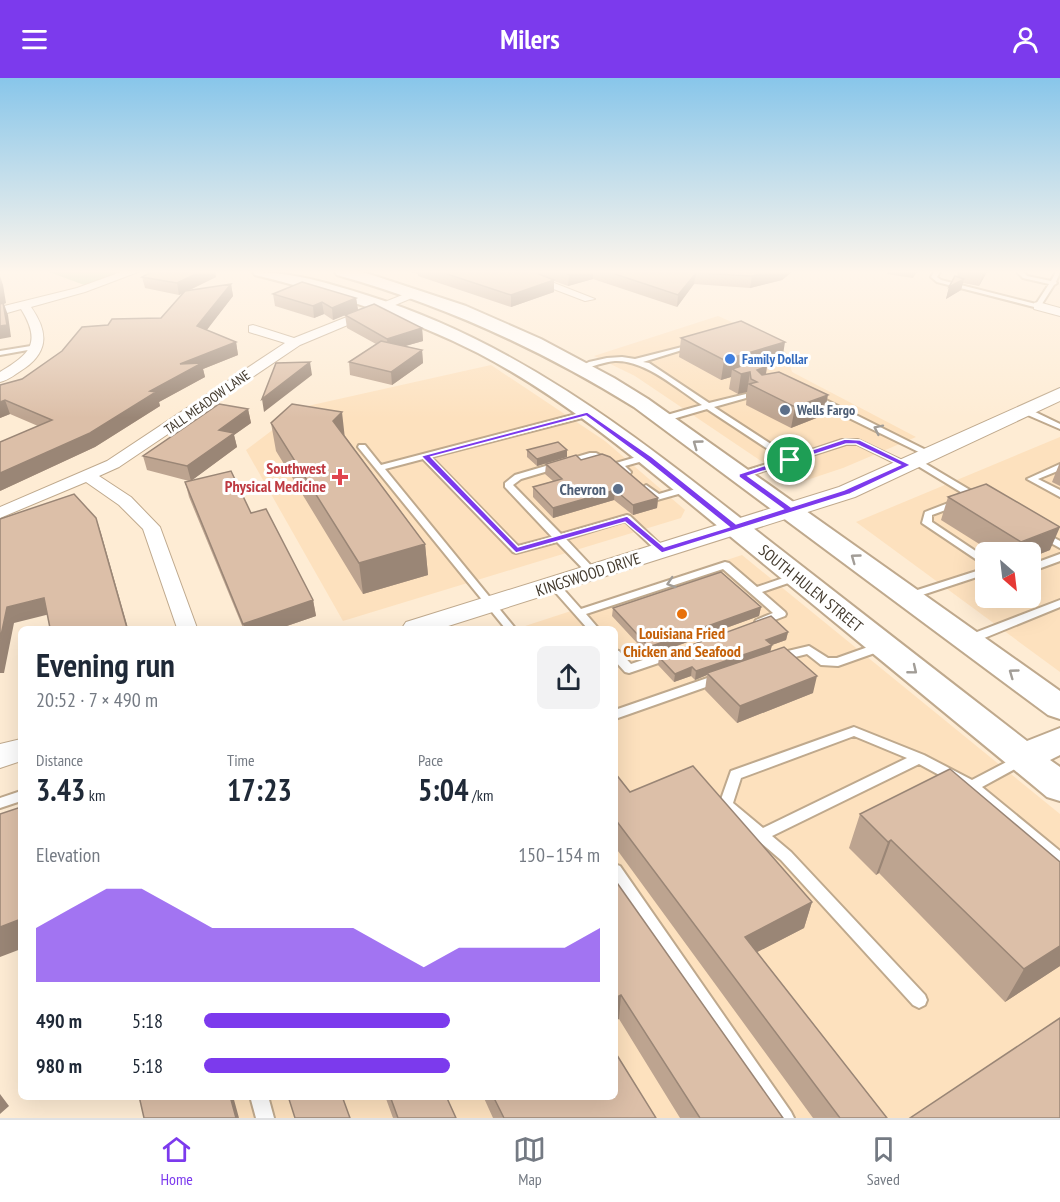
<!DOCTYPE html>
<meta charset="utf-8">
<style>
:root{--surface:#fff;--page:#f2f2f3;--text:#1f2937;--muted:#747a83;--line:#e0e1e3;--accent:#7c3aed}
body{margin:0;font-family:"PT Sans Narrow",sans-serif;background:var(--page);color:var(--text);height:100vh;display:flex;flex-direction:column;font-size:22px;white-space:nowrap}
*{box-sizing:border-box;margin:0}
p{font-size:20px;color:var(--muted)}
.icon{flex:none;width:33px;height:33px;fill:none;stroke:currentColor;stroke-width:2;stroke-linecap:round;stroke-linejoin:round}
.map{position:relative;flex:1;overflow:hidden}
.details{position:absolute;left:18px;top:548px;width:600px;height:474px;display:flex;flex-direction:column;background:var(--surface);border-radius:9px;box-shadow:0 6px 24px #0002}
.details>*{flex:none}
.needle{width:39px;rotate:152deg}
.tools{position:absolute;left:975px;top:464px;display:grid;gap:12px}
.tools a{display:grid;place-items:center;width:66px;height:66px;border-radius:9px;background:var(--surface);box-shadow:0 6px 24px #0002;font-size:30px}
.pin{position:absolute;display:grid;place-items:center;width:51px;height:51px;color:#fff;margin:-26px;border:3px solid #fff;border-radius:50%;box-shadow:0 2px 6px #0007}
.round{display:grid;place-items:center;flex:none;width:63px;height:63px;border-radius:9px;background:var(--page)}
.head{display:flex;align-items:center;justify-content:space-between;height:102px;padding:0 18px}
h1{font-size:33px;font-weight:600;line-height:45px}
.figures{display:grid;grid-template-columns:repeat(3,1fr);gap:9px;height:102px;padding:6px 18px}
.figures div{display:grid;align-content:center}
.figures b{font-size:30px;font-weight:600}
.figures small{font-size:16px;font-weight:400}
.figures p{font-size:16px}
.chart{height:168px;padding:12px 18px}
.chart p{display:flex;justify-content:space-between}
.chart svg{width:100%;height:108px;margin-top:6px;fill:var(--accent);opacity:.7}
ul{padding:0 18px;list-style:none;font-size:20px}
li{display:grid;grid-template-columns:96px 72px 1fr;align-items:center;height:45px}
li i{height:15px;border-radius:8px;background:var(--accent)}
header{display:flex;justify-content:space-between;align-items:center;height:78px;padding:0 18px;background:var(--accent);color:#fff;font-size:27px;font-weight:600}
.tabs{display:flex;justify-content:space-around;align-items:center;height:84px;border-top:2px solid var(--line);background:var(--surface);font-size:16px;color:var(--muted)}
.tabs a{display:grid;justify-items:center;gap:3px}
.tabs .active{color:var(--accent)}
.map>svg:first-child{display:block}
.built{fill:#fde1be;fill-rule:evenodd}
.green{fill:#b7cd9c}
.lines{fill:none;stroke-linecap:round;stroke-linejoin:round}
.service-casing{stroke:#bfa98d;stroke-width:4}
.minor-casing{stroke:#bfa98d;stroke-width:2}
.tertiary-casing{stroke:#bfa98d;stroke-width:2}
.secondary-casing{stroke:#bfa98d;stroke-width:4}
.service{fill:#fff;fill-rule:evenodd}
.minor{fill:#fff;fill-rule:evenodd}
.tertiary{fill:#fff;fill-rule:evenodd}
.secondary{fill:#fff;fill-rule:evenodd}
.wall{fill:#bda490}
.shaded-wall{fill:#9a8676}
.building{fill:#dcbfa8;stroke:#9a8676;stroke-width:1.5}
.oneway{stroke:#a29d97}
.route{fill:#7c3aed;stroke:#fff;stroke-width:1.5;fill-rule:evenodd}
.shop-dot{fill:#3f7fe0;stroke:#fff;stroke-width:2}
.service-dot{fill:#5c6f8a;stroke:#fff;stroke-width:2}
.health-dot{fill:#e0444e;stroke:#fff;stroke-width:2}
.food-dot{fill:#e8710a;stroke:#fff;stroke-width:2}
.labels{text-anchor:middle;stroke-width:6;stroke-linejoin:round;paint-order:stroke}
.far-shop-label{font-size:14px;font-weight:bold;fill:#366cbe;stroke:#fff;text-anchor:start}
.far-street-label{font-size:14px;fill:#443b2f;stroke:#fff}
.far-service-label{font-size:14px;font-weight:bold;fill:#4e5e75;stroke:#fff;text-anchor:start}
.health-label{font-size:16px;font-weight:bold;fill:#be3a42;stroke:#fff;text-anchor:end}
.service-label{font-size:16px;font-weight:bold;fill:#4e5e75;stroke:#fff;text-anchor:end}
.street-label{font-size:16px;fill:#443b2f;stroke:#fff}
.food-label{font-size:16px;font-weight:bold;fill:#c56008;stroke:#fff}
</style>
<header><svg class="icon" aria-label="menu" viewBox="0 0 24 24"><path d="M4 6h16M4 12h16M4 18h16"/></svg>Milers<svg class="icon" aria-label="person" viewBox="0 0 24 24"><circle cx="12" cy="8" r="4"/><path d="M4 21q1-7 8-7t8 7"/></svg></header>
<div class="map">
<svg width="1060" height="1040" viewBox="0 0 1060 1040">
<rect width="100%" height="100%" fill="#feecd4"/>
<!-- built -->
<path class="built" d="M718,238L770,261L787,275L792,294L916,359L843,390L795,406L635,298L594,278Z
M491,287L605,363L685,432L681,440L343,543L246,372L303,329Z
M1060,359V594L856,444ZM986,474H1030V519H986Z
M742,477L1060,736V1040H144L139,1019L615,1018V550H519Z"/>
<!-- green -->
<path class="green" d="M49,194H124L87,208Z"/>
<g class="lines">
<!-- service casing -->
<g class="service-casing">
<path id="service" d="M934,194H940L937,199L941,202L1036,226L1049,206L1023,200L1017,194H1024L1027,198L1051,203L1056,194H1060L1056,204L1057,205L1054,207L1040,229L1038,230L937,204L931,199Z
M37,267L40,269L39,270L0,277V273Z
M690,267L695,268L643,284L649,285L709,325L746,316V320L714,329L791,379L842,362H858L911,387L910,389H904L857,366H846L744,399H738V395L783,381L707,331L666,343H660V339L702,327C677,311 646,282 615,283C604,284 594,288 583,291L579,289L589,284L607,280L622,279L635,281Z
M812,318H818L934,376L930,379L927,378L812,322Z
M1023,331H1029L1060,346V351L1023,335Z
M584,334H587L591,336L590,338L431,379L518,468L552,459L505,409V405L515,397L590,375H596L611,383L607,386L592,380L521,401L513,407L561,456L627,437L630,438L665,471L667,473L665,475H659L625,443L566,461L598,495L597,497H589L557,464L516,475L513,474L423,381L385,391L515,550H505L358,369L359,367H365L381,387Z
M647,376L651,379L650,381L625,388L631,394L630,396H624L615,387L616,385Z
M916,380L980,418L982,420L977,423L974,422L913,385V381Z
M1060,386V392L1038,401L1060,412V419L1027,401Z
M646,407L659,416L686,408L690,411L689,413L657,422L643,412L642,410Z
M956,422L959,423L961,425L959,427L932,437V444L986,480V488L922,445L925,434Z
M1043,454L1060,463V470L1040,459L1038,457L1040,455Z
M1060,476V483L1030,494V487Z
M725,484L729,485L757,509L792,497H800L801,499L800,501L762,514L785,534L786,536L785,538L764,546H756L755,544L756,542L773,535L723,491L586,536L598,550H587L549,507L554,504L558,505L581,531Z
M986,490V496L913,520L909,521L904,518L905,516Z
M1060,522V529L972,565L968,566L962,562L964,559Z
M882,564L888,568L886,571L838,588L821,587L807,576L779,583L773,579L775,576L809,568L828,580H837Z
M615,572L619,573L631,586L672,572L678,576L676,579L629,595L625,594L615,583Z
M719,596L723,597L725,600L723,603L615,641V632Z
M854,649L924,677L972,702L1016,679L1021,677L1026,679L1027,682L1026,685L982,709L1060,773V787L1055,785L967,712L919,686L772,758L791,774L925,917L927,922L925,927L919,930L913,927L781,782L721,731L719,727L731,693ZM854,658L907,680L763,750L733,725L741,700Z
M21,713V723L0,730V720Z
M615,786L620,788L791,1034L794,1040H774L615,804Z
M250,1018H268L274,1040H256Z"/>
</g>
<!-- minor casing -->
<g class="minor-casing">
<path id="minor" d="M121,194H138L85,214L31,229C47,252 50,272 25,290C17,295 9,302 0,304V294C30,276 42,265 21,231L0,237V229L77,210Z
M509,194H526L595,221L585,223Z
M415,212L421,215L419,217L300,267L119,389L99,398L131,419L160,449L197,550H177L143,451L119,427L86,404L0,440V429L107,383L285,265L249,254V248L253,247L294,260Z
M1038,224L1060,230V238L1034,231V225Z"/>
</g>
<!-- tertiary casing -->
<g class="tertiary-casing">
<path id="tertiary" d="M1060,310V323L855,419L442,550H402L406,544L839,409Z
M21,661V683L0,690V666Z"/>
</g>
<!-- secondary casing -->
<g class="secondary-casing">
<path id="secondary" d="M253,194C292,194 328,205 366,217C527,267 649,369 780,471C862,535 944,599 1027,663L1060,650V677L1050,682L1060,689V723L1047,719C946,635 844,552 742,468C658,400 574,325 478,275C407,239 332,216 255,197Z
M335,194H363L466,228L541,261L614,300L648,321L1060,613V641L1048,637L634,329C540,271 444,227 337,197Z"/>
</g>
<!-- service -->
<use href="#service" class="service"/>
<!-- minor -->
<use href="#minor" class="minor"/>
<!-- tertiary -->
<use href="#tertiary" class="tertiary"/>
<!-- secondary -->
<use href="#secondary" class="secondary"/>
</g>
<!-- wall -->
<path class="wall" d="M151,194H215L216,199L188,213L231,206L233,218L206,252L236,264L238,277L203,291L205,299L159,324L160,328L95,369L0,413L38,348L10,336L0,340V307L22,301L108,247L161,240L183,215L179,217L145,210L142,199Z
M411,194H792L782,202L750,210L694,206L677,229L593,201L568,208L554,203V214L511,229L418,198V196Z
M887,194H917L913,200L887,196Z
M958,194H987L979,208L963,205L961,212L946,221L949,209L957,199Z
M273,216L356,220L358,232L422,250L423,263L405,268L422,272L423,285L392,307L350,297L349,284L376,266L347,250L345,237L357,232L333,242L324,236L314,240L275,228Z
M681,260L782,283L767,288L766,296L824,337L791,350L746,327L747,314L738,316L729,311L731,299L721,302L679,279Z
M248,331L251,345L234,357L237,369L192,402L251,435L313,522L316,538L281,550H243L189,419L185,404L189,403L147,392L143,378Z
M271,345L345,358L425,466L428,497L363,516L276,373Z
M527,372L567,379L537,388L527,379Z
M581,382L658,420L657,430L633,437L614,422L553,440L533,419V409L553,403L545,396L546,386Z
M1060,384V408L1052,404Z
M948,419L1050,472L1030,480V474H992L941,442Z
M761,529L759,538L649,578L612,538L613,530Z
M788,554L786,562L772,567L770,573L813,615L737,645L705,612L707,597L695,602L691,598L674,604L658,587L659,579Z
M615,695L630,714L812,824L804,850L757,874L887,1040H813L615,769Z
M860,736L1060,784V888L1005,924L879,795L876,797L849,770Z
M615,802L783,1040H680L619,941Z
M385,1018H446L456,1040H393Z
M483,1018H615L656,1040H493Z"/>
<!-- shaded-wall -->
<path class="shaded-wall" d="M200,194H215L216,199L179,217L177,205Z
M576,194H593V201L568,208L569,197Z
M767,194H792L782,202L750,210L752,198Z
M984,194H987L979,208L983,196Z
M696,195L694,206L677,229L678,217Z
M0,198L3,207L6,225L4,226L8,237L11,259L0,261Z
M964,201L961,212L946,221L949,209Z
M554,202V214L511,229V217Z
M231,206L233,218L200,261L197,248Z
M356,220L358,232L333,242L332,230Z
M322,224L324,236L314,240L313,228Z
M422,250L423,263L388,273L387,261Z
M236,264L238,277L203,291L205,299L159,324L160,328L95,369L0,413V395L150,313L180,286Z
M785,264L782,283L741,296L750,294L747,314L738,316L741,296L732,291L731,299L721,302L724,282Z
M422,272L423,285L392,307L391,294Z
M310,284L312,297L264,334L262,321Z
M767,288L764,308L757,292Z
M828,317L824,337L791,350L795,329Z
M5,322L10,336L0,340V324Z
M248,331L251,345L234,357L237,369L191,403L187,388L219,352Z
M342,334L345,361L333,343Z
M567,372V379L537,388V381Z
M615,412L614,422L553,440V430Z
M658,420L657,430L633,437V427Z
M96,440L101,455L128,550H127Z
M1060,449L1050,472L1030,480V474H1018L1021,464Z
M425,466L428,497L363,516L359,485Z
M44,520L50,536L14,545L4,595H0V562L7,529Z
M313,522L316,538L281,550H245L243,546Z
M761,529L759,538L649,578V569Z
M788,554L786,562L772,567L770,575L707,595V597L695,602L696,593L766,562Z
M692,589L691,598L674,604L675,596Z
M817,598L813,615L737,645L740,628Z
M891,762L879,795L876,797L888,764Z
M812,824L804,850L738,884L745,859Z
M21,841V871L0,879V849Z
M1060,868V888L1005,924L1024,891Z
M621,917L619,941L615,943V920Z
M0,1016L9,1028L0,1036Z
M230,1018H233L239,1040H236Z"/>
<!-- building -->
<path class="building" d="M151,194H200L177,205L142,199Z
M441,194H534L554,202L511,217Z
M563,194H576L569,197Z
M609,194H767L752,198L696,195L678,217Z
M972,194H984L983,196Z
M955,198L964,201L949,209Z
M302,204L356,220L332,230L322,224L313,228L273,216Z
M231,206L197,248L236,264L180,286L202,285L150,313L156,314L90,355L0,395V364L52,342L5,322L0,324V307L22,301L62,273L82,249L108,247L112,241L161,240L185,213Z
M3,225L7,247L0,248V226Z
M374,226L422,250L387,261L345,237Z
M741,243L785,264L724,282L681,260Z
M381,263L422,272L391,294L349,284Z
M757,283L767,288L757,292L762,297L779,294L828,317L795,329L749,306L757,304L751,301L750,294L741,296L732,291Z
M310,284L262,321L276,285Z
M219,326L248,331L219,352L234,355L187,388L143,378Z
M292,326L342,334L333,343L425,466L359,485L271,345Z
M558,364L567,372L537,381L527,372Z
M602,376L610,379L658,420L633,427L615,412L553,430L533,409L562,401L546,386L576,377L581,382Z
M231,393L251,435L266,431L313,522L243,546L185,404Z
M986,406L1060,449L1021,464L948,419Z
M74,416L96,440L127,550H50L44,520L7,529L0,562V441Z
M721,494L761,529L649,569L613,530Z
M771,538L788,554L766,562L772,567L696,593L692,589L675,596L659,579Z
M784,569L817,598L740,628L707,595Z
M693,688L812,824L745,859L887,1040H840L615,741V695L630,714Z
M950,691L1060,784V868L1024,891L891,762L888,764L860,736Z
M21,729V841L0,849V736Z
M615,802L783,1040H700L621,917L615,920Z
M1060,940V1040H910Z
M615,974L656,1040H504L493,1018H615Z
M139,1018H230L236,1040H144Z
M288,1018H342L350,1040H295Z
M390,1018H446L456,1040H398Z"/>
<!-- one-way arrows -->
<defs><path id="oneway-chevron" d="M-2-3.5L2.5 0L-2 3.5" fill="none" stroke-width="1.6" stroke-linecap="round" stroke-linejoin="round" transform="scale(1.5)"/></defs>
<g class="oneway">
<use href="#oneway-chevron" transform="translate(878 351) rotate(-154)"/>
<use href="#oneway-chevron" transform="translate(697 366) rotate(-144)"/>
<use href="#oneway-chevron" transform="translate(855 480) rotate(-144)"/>
<use href="#oneway-chevron" transform="translate(671 505) rotate(162)"/>
<use href="#oneway-chevron" transform="translate(913 592) rotate(39)"/>
<use href="#oneway-chevron" transform="translate(1013 595) rotate(-144)"/>
</g>
<!-- sky -->
<linearGradient id="sky" x2="0" y2="1"><stop stop-color="#88c6ea"/><stop offset="0.57" stop-color="#fff6ec"/><stop offset="1" stop-color="#fff6ec" stop-opacity="0"/></linearGradient>
<rect width="1060" height="340" fill="url(#sky)"/>
<!-- route -->
<path class="route" d="M587,334L652,379L736,446L783,431L739,399V396L845,361L860,362L911,387L850,416L662,475L625,444L516,475L421,378ZM586,338L647,383L729,449L664,469L627,438L518,469L431,379ZM846,366H856L900,387L844,412L791,429L748,398Z"/>
<!-- markers -->
<circle class="shop-dot" cx="730" cy="281" r="6"/>
<g class="service-dot">
<circle cx="785" cy="332" r="6"/>
<circle cx="618" cy="411" r="6"/>
</g>
<path class="health-dot" d="M337 390h6v6h6v6h-6v6h-6v-6h-6v-6h6z"/>
<circle class="food-dot" cx="682" cy="536" r="6"/>
<g class="labels">
<!-- far-shop labels -->
<g class="far-shop-label">
<text x="742" y="286">Family Dollar</text>
</g>
<!-- far-street labels -->
<g class="far-street-label">
<text transform="translate(207 324) rotate(-35)" y="5">TALL MEADOW LANE</text>
</g>
<!-- far-service labels -->
<g class="far-service-label">
<text x="797" y="337">Wells Fargo</text>
</g>
<!-- health labels -->
<g class="health-label">
<text x="326" y="396">Southwest<tspan x="326" dy="18">Physical Medicine</tspan></text>
</g>
<!-- service labels -->
<g class="service-label">
<text x="606" y="417">Chevron</text>
</g>
<!-- street labels -->
<g class="street-label">
<text transform="translate(588 496) rotate(-18)" y="6">KINGSWOOD DRIVE</text>
<text transform="translate(811 510) rotate(39)" y="6">SOUTH HULEN STREET</text>
</g>
<!-- food labels -->
<g class="food-label">
<text x="682" y="561">Louisiana Fried<tspan x="682" dy="18">Chicken and Seafood</tspan></text>
</g>
</g>
</svg>
<div class="tools">
<a><svg class="needle" viewBox="-14 -14 28 28"><path d="M0-13l5 13h-10z" fill="#e53935"/><path d="M0 13l5-13h-10z" fill="#747a83"/></svg></a>
</div>
<div class="pin" style="left:790px;top:382px;background:#1e9e55"><svg class="icon" aria-label="arrive" viewBox="0 0 24 24"><path d="M6 21V4h12l-3 4 3 4H6"/></svg></div>
<section class="details">
<div class="head"><div><h1>Evening run</h1><p>20:52 · 7 × 490 m</p></div><a class="round"><svg class="icon" aria-label="share" viewBox="0 0 24 24"><path d="M12 15V3M7 8l5-5 5 5M5 13v7h14v-7"/></svg></a></div>
<div class="figures">
<div><p>Distance</p><b>3.43<small> km</small></b></div>
<div><p>Time</p><b>17:23</b></div>
<div><p>Pace</p><b>5:04<small> /km</small></b></div>
</div>
<div class="chart"><p><span>Elevation</span>150–154 m</p>
<svg viewBox="0 0 160 44" preserveAspectRatio="none"><path d="M0 44V22L10 14L20 6L30 6L40 14L50 22L60 22L70 22L80 22L90 22L100 30L110 38L120 30L130 30L140 30L150 30L160 22V44z"/></svg>
</div>
<ul>
<li><b>490 m</b>5:18<i style="width:62%"></i></li>
<li><b>980 m</b>5:18<i style="width:62%"></i></li>
</ul>
</section>
</div>
<nav class="tabs">
<a class="active"><svg class="icon" aria-label="home" viewBox="0 0 24 24"><path d="M3 11l9-7 9 7M6 9v11h12V9"/></svg>Home</a>
<a><svg class="icon" aria-label="map" viewBox="0 0 24 24"><path d="M3 6l6-2 6 2 6-2v14l-6 2-6-2-6 2zM9 4v14M15 6v14"/></svg>Map</a>
<a><svg class="icon" aria-label="saved" viewBox="0 0 24 24"><path d="M7 4h10v16l-5-4-5 4z"/></svg>Saved</a>
</nav>
